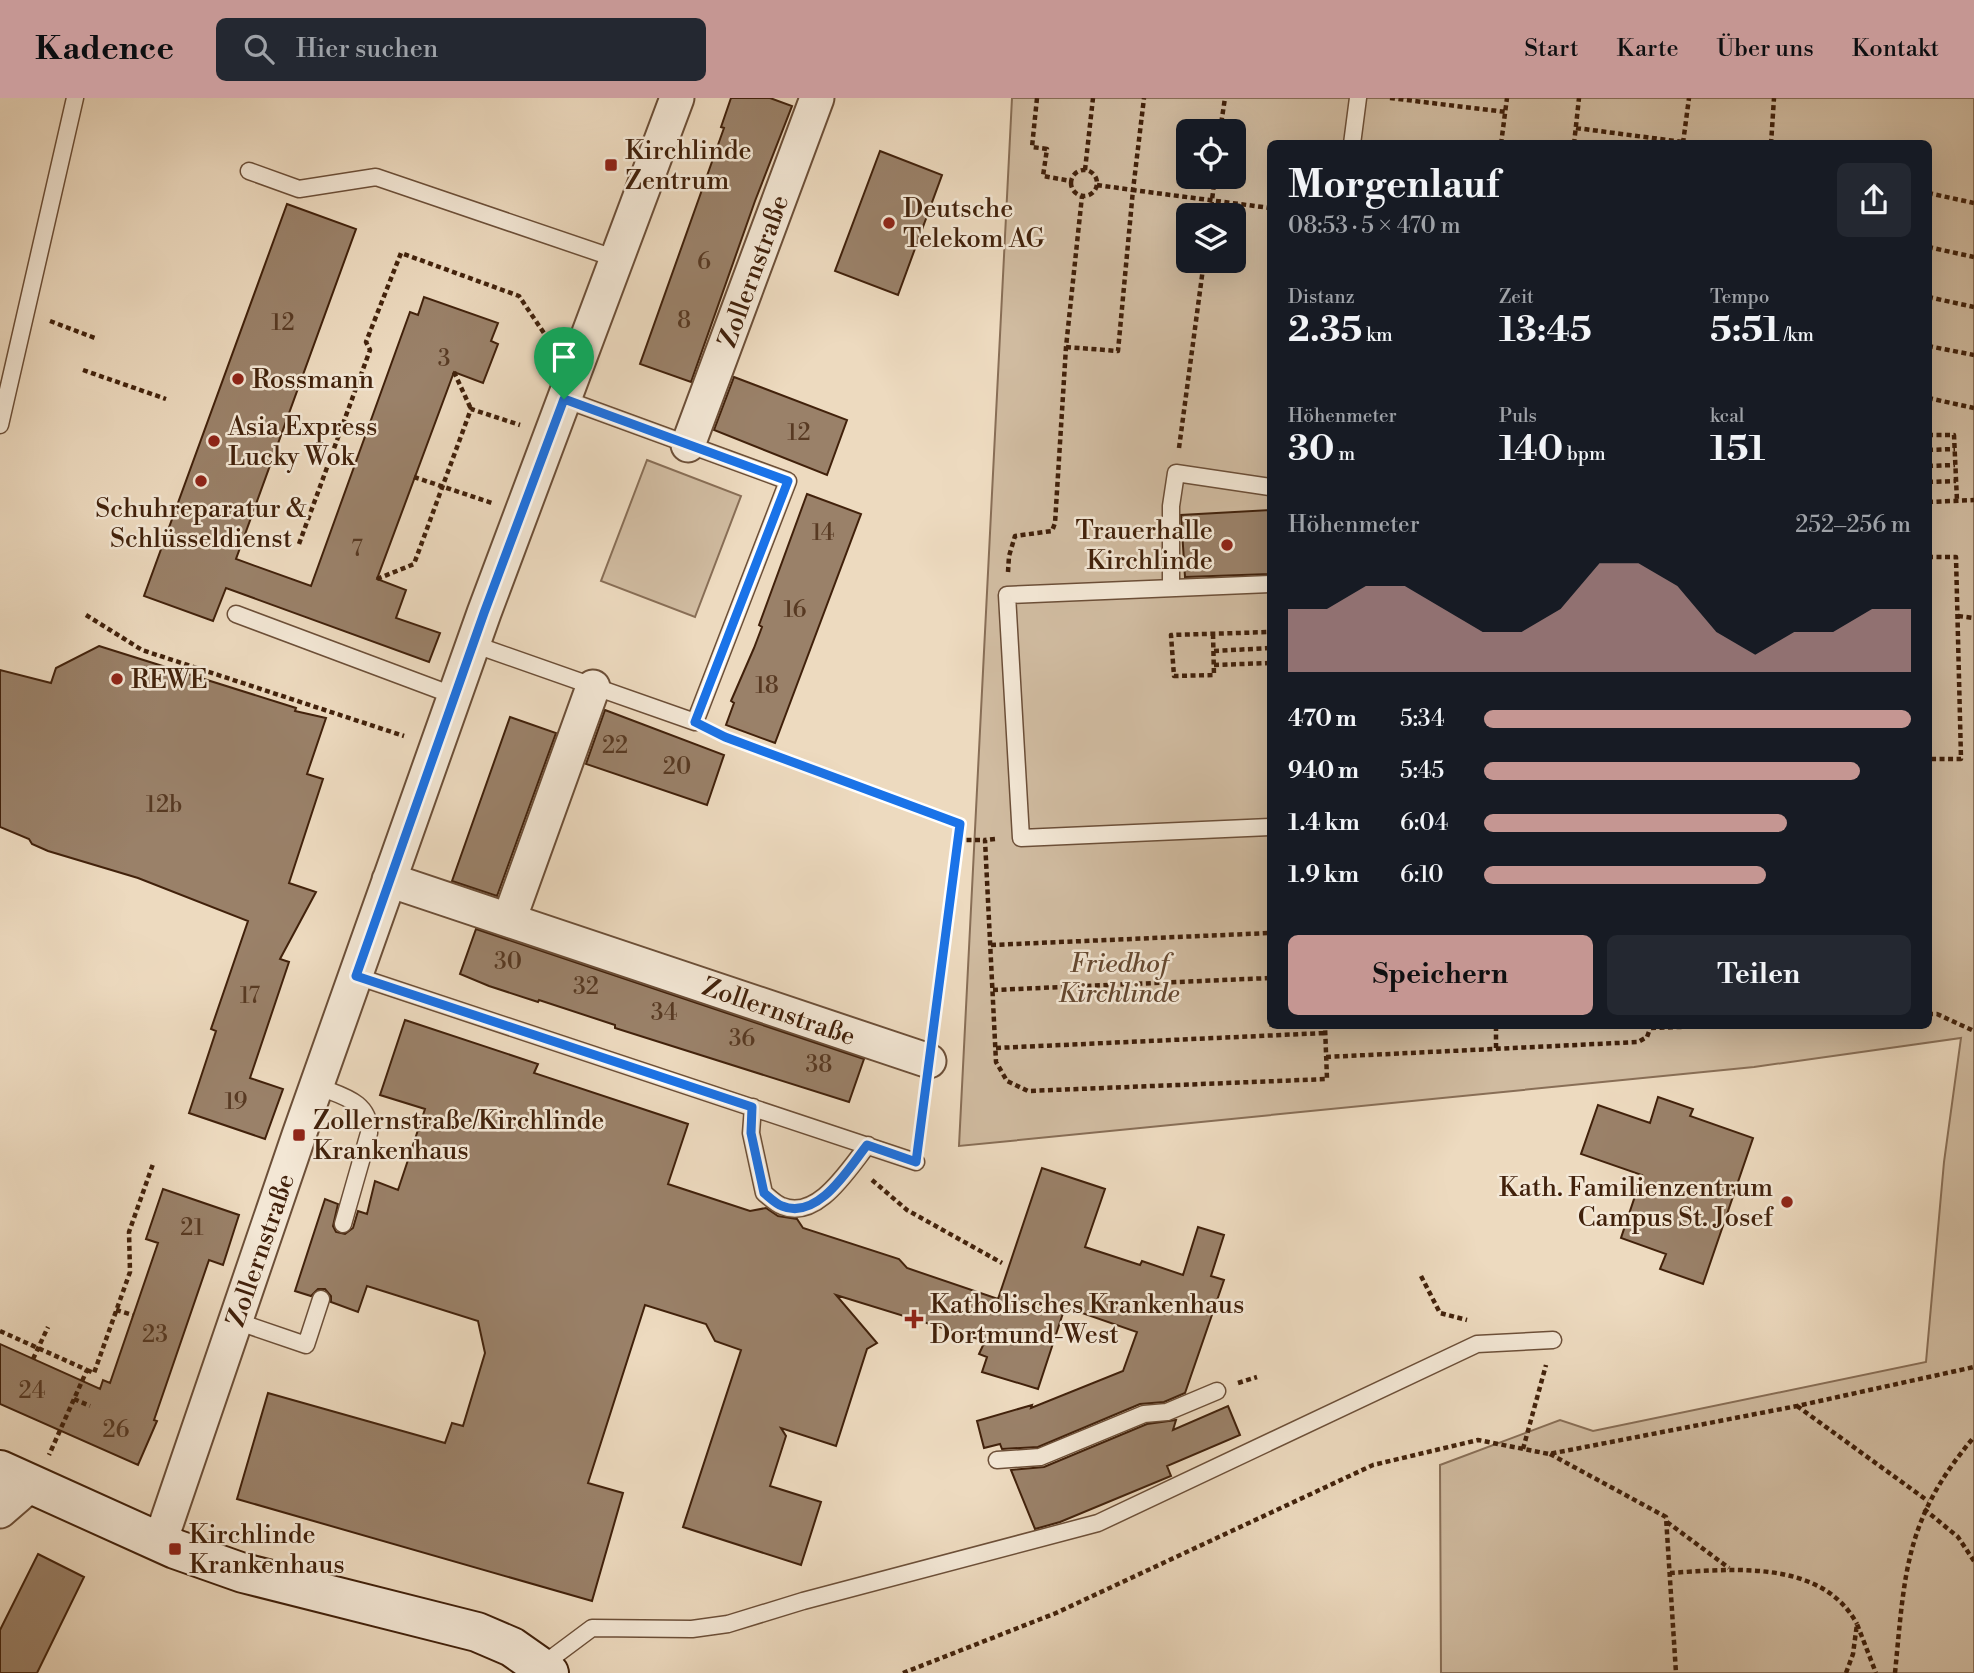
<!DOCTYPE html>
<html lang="de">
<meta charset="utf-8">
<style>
:root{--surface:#171b24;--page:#242831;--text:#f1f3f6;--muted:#9ea1a6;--accent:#c59692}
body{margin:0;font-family:"Libre Bodoni",serif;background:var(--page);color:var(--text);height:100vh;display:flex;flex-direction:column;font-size:26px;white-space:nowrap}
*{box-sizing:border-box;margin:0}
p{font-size:23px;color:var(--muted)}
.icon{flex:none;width:38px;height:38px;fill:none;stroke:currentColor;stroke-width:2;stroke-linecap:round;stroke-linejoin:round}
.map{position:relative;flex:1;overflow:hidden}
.side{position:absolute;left:1267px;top:42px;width:665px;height:889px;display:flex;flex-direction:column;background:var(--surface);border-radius:10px;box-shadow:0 7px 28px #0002}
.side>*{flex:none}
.buttons{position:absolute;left:1176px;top:21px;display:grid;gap:14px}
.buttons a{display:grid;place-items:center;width:70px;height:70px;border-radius:10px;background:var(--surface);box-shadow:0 7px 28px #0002;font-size:35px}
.pin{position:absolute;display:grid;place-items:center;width:60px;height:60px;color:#fff;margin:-72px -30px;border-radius:50% 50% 50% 0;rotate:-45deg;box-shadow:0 0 7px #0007}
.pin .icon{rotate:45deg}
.round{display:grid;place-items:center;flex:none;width:74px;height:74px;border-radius:10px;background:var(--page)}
.head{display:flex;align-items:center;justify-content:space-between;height:119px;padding:0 21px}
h1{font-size:38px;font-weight:700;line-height:52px}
.stats{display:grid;grid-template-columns:repeat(3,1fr);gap:10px;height:119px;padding:7px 21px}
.stats div{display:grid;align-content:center}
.stats b{font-size:35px;font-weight:700}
.stats small{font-size:19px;font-weight:400}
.stats p{font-size:19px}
.chart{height:196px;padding:14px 21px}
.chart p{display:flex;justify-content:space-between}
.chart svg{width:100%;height:126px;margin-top:7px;fill:var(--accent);opacity:.7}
.cta{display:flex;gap:14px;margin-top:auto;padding:14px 21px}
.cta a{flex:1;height:80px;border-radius:10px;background:var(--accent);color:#111;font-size:28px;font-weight:700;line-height:80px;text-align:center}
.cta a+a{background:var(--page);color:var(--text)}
ul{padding:0 21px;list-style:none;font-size:23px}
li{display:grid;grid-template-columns:112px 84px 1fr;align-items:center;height:52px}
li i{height:18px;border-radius:9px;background:var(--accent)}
header{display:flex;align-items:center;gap:42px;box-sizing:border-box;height:98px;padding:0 35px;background:var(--accent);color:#111}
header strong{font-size:33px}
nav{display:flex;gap:38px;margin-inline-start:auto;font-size:24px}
.search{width:490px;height:63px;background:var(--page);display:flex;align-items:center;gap:18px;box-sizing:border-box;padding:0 24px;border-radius:10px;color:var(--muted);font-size:26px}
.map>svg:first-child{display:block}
.green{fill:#d0bba0;stroke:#886e56;stroke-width:2;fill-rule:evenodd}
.building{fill:#9a8169;stroke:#41210b;stroke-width:2}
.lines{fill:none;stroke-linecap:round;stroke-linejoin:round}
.service-casing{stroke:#6c4f38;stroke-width:19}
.minor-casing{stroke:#6c4f38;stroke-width:37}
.secondary-casing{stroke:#41210b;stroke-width:42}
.path{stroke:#41210b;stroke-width:4.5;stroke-dasharray:5 3.5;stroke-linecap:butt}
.service{stroke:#f3e7d5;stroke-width:16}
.minor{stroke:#f3e7d5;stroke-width:33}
.secondary{stroke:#f3e7d5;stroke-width:38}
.route-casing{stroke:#fff;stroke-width:14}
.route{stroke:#1a73e8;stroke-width:9}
.poi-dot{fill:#8f2418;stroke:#f3e7d5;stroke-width:2.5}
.labels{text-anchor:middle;stroke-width:5;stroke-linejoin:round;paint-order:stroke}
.number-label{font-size:23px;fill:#573922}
.poi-label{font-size:26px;fill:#41210b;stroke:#f3e7d5;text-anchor:start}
.street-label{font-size:26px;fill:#41210b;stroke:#f3e7d5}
.park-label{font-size:26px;font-style:italic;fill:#654830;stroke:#f3e7d5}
</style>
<header>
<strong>Kadence</strong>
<div class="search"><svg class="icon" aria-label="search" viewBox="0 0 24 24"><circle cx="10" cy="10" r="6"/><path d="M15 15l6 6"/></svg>Hier suchen</div>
<nav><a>Start</a><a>Karte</a><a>Über uns</a><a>Kontakt</a></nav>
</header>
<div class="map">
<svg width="1974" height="1575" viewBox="0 0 1974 1575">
<rect width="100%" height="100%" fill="#eddabf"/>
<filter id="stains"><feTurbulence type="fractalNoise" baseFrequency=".00286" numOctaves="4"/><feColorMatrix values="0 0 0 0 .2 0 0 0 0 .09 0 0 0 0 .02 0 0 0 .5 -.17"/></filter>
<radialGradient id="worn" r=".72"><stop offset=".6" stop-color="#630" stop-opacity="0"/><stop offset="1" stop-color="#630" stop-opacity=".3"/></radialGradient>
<!-- green -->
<path class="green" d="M1012,0H1974V1575H1441L1440,1367L1560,1322L1593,1333L1926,1264L1944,1064L1961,940L1754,969L959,1048ZM1188,33H1234V79H1188ZM1270,46H1928V928H1270ZM1188,117H1234V163H1188Z
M647,362L741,398L695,519L601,483Z"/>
<!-- building -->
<path class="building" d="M731,0H770L792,8L755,103L691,284L640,266L724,30L721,29Z
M880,53L942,77L898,197L835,173Z
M287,106L356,131L236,461L311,488L410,214L418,217L424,199L498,225L491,243L498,246L483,285L454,274L377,481L406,492L396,520L440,535L429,564L226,490L213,523L144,498Z
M734,279L847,322L827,377L714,332Z
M807,396L861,416L775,645L726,627L734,605L731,603L754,550L762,529L759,527Z
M1270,412V476L1185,479L1181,417Z
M99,548L296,610L295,613L326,620L307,676L323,681L289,785L316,794L280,861L289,864L250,980L283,991L265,1041L189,1015L216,933L211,931L248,823L138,780L48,753L32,746L29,741L0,729V572L51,585L56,570Z
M605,612L724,657L707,707L586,666Z
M510,619L556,635L497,798L452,783Z
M476,831L864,961L849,1004L615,930V927L539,902L538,904L489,888L460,876Z
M405,922L538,966L534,975L688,1026L668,1086L750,1113L766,1110L778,1118L797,1121L803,1130L899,1161L907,1170L998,1201L1042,1070L1105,1091L1085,1149L1140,1167L1142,1163L1183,1177L1198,1129L1224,1137L1211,1178L1224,1182L1185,1295L1164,1304L1140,1306L1038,1349L1002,1351L1000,1346L984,1350L977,1323L1032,1307L1031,1310L1123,1273L1137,1234L1065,1209L1038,1291L982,1274L987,1259L979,1256L985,1243L836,1197L877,1245L867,1251L836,1348L781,1330L786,1338L770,1388L821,1404L801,1467L683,1429L741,1252L715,1243L706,1226L645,1207L588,1385L623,1395L592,1503L237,1401L268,1295L445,1345L452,1325L463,1328L485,1255L478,1223L367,1188L358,1214L331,1204V1198L325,1191H318L311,1198L295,1193L325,1101L338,1106L333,1128L336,1134L345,1136L353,1130L358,1113L367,1116L375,1083L398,1092L425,1011L380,997Z
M1658,999L1693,1011L1690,1018L1753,1040L1703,1186L1660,1171L1666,1156L1621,1140L1642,1077L1581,1056L1598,1007L1650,1025Z
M163,1091L239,1117L223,1167L209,1162L154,1322L157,1323L138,1367L0,1306V1246L100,1291L103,1282L110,1285L158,1145L146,1141Z
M1228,1308L1240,1337L1167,1368L1171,1378L1060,1424L1035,1431L1011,1372L1044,1369L1147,1326L1176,1322L1173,1332Z
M38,1456L84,1479L37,1575H0V1532Z"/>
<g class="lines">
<!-- service casing -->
<g class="service-casing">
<path id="service" d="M1352,46L1358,0
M249,73L299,91L376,79L617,161
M0,327L75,0
M1270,486L1007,497L1021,740L1270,729
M1171,490V408L1176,375L1270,389
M236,516L455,598
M473,546L695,624L788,383L564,301
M356,878L916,1064
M317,988C341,998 371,1003 369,1035L343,1126
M753,1009L751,1035L764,1095C769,1099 776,1106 782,1108C818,1123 849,1070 868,1047
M236,1223L306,1247L321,1201
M997,1362L1040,1359L1144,1316L1167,1314L1217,1293
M541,1568L592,1530L692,1531L728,1526L803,1503L1098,1425L1477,1246L1553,1242"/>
</g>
<!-- minor casing -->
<g class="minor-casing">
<path id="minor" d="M688,347L817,0
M389,782L929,963
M509,822L593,589
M0,1413L30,1387
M160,1444L299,1037L484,515L677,0"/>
</g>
<!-- secondary casing -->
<g class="secondary-casing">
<path id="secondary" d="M0,1372L175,1451L243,1475L477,1534L512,1549L549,1575"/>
</g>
<!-- path -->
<path class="path" d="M1037,0L1032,49L1047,51L1043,78L1071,83
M1390,0L1506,14
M1576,30L1683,44
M1220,33L1225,0
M1683,45L1689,0
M1501,46L1507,0
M1574,46L1579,0
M1771,46L1774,0
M1085,72L1093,0
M1071 85a13 13 0 1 1 26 0a13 13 0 1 1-26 0Z
M1097,87L1133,92L1144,0
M1928,95L1974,105
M1210,117L1215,79
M1928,149L1974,159
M1928,199L1974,209
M50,223L95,240
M1928,248L1974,257
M1066,249L1118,253L1133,92L1270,110
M83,272L166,301
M454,274L471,311
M1928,300L1974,310
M1928,337H1954L1957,403
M1179,350L1204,163
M1928,352L1955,351
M1928,368L1955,367
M414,379L492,405
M1928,384L1956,383
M1928,404L1974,402
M299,446L370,252L366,244L401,155L519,198L550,244
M1928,459H1956L1961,661H1928
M1008,474L1009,458L1015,438L1052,433L1055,425L1066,249L1082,98
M377,481L414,466L471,311L520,327
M86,517L142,552L404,638
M1958,518L1974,520
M1213,536L1214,577L1174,578L1171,537L1270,534
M1214,553L1270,550
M1214,567L1270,565
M718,635L960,726L934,929
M995,741L985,742L996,964L1007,983L1028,993L1327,981L1325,928
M958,742H985
M991,847L1270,835
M993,892L1270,880
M1928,916H1937L1974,933
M1496,928V951
M1651,930L1708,928
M996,950L1325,935
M1326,959L1638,944L1647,939L1651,928
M919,1040L925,994
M872,1082L907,1112L1002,1165
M1421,1178L1440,1215L1467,1222
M116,1212L133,1217
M0,1233L87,1272L49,1357
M33,1261L48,1229
M87,1272L94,1275L130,1174L129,1134L153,1066
M1238,1285L1257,1279
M74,1301L90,1308
M1797,1308L1928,1403
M1523,1351L1546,1267
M1550,1356L1666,1419L1676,1575
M1924,1411L1958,1439L1974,1463
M1667,1424L1729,1470
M1670,1475C1732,1471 1822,1461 1857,1526
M903,1575L1056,1515L1373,1367L1478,1342L1549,1356L1797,1308L1974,1269
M1846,1575L1853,1556L1857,1526L1876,1575
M1895,1575C1905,1473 1905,1421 1974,1339"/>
<!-- service -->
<use href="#service" class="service"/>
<!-- minor -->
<use href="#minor" class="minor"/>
<!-- secondary -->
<use href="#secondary" class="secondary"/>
</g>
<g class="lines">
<!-- route casing -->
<g class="route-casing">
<path id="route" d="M564,301L788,383L695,624L725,639L960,726L916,1064L867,1047C849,1070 818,1123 782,1108C776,1106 769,1099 764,1095L751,1035L752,1009L356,878L484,515Z"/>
</g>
<!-- route -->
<use href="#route" class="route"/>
</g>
<!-- markers -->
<g class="poi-dot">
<rect x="604" y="60" width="14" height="14" rx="3.5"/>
<circle cx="889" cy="125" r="7"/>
<circle cx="238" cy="281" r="7"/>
<circle cx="214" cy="343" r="7"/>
<circle cx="201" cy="383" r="7"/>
<circle cx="1227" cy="447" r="7"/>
<circle cx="117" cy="581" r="7"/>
<rect x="292" y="1030" width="14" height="14" rx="3.5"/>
<circle cx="1787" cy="1104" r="7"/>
<path d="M910.5 1210.5h7v7h7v7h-7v7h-7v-7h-7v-7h7z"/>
<rect x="168" y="1444" width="14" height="14" rx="3.5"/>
</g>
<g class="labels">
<!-- number labels -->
<g class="number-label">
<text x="704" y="171">6</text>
<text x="684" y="230">8</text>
<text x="283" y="232">12</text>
<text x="444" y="268">3</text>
<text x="799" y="342">12</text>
<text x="823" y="442">14</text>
<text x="357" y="458">7</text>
<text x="795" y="519">16</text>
<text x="767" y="595">18</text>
<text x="615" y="655">22</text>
<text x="677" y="676">20</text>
<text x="164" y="714">12b</text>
<text x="508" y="871">30</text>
<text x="586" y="896">32</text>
<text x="250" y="905">17</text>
<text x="664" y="922">34</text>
<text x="742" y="948">36</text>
<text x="819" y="974">38</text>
<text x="236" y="1011">19</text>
<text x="192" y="1137">21</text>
<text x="155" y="1244">23</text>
<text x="32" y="1300">24</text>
<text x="116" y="1339">26</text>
</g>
<!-- poi labels -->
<g class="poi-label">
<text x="625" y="61">Kirchlinde<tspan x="625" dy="30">Zentrum</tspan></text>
<text x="903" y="119">Deutsche<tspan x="903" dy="30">Telekom AG</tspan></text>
<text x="252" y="290">Rossmann</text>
<text x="228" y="337">Asia Express<tspan x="228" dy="30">Lucky Wok</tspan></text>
<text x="201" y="419" text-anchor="middle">Schuhreparatur &amp;<tspan x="201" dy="30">Schlüsseldienst</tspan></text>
<text x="1213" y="441" text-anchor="end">Trauerhalle<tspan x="1213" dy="30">Kirchlinde</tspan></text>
<text x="131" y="590">REWE</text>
<text x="313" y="1031">Zollernstraße/Kirchlinde<tspan x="313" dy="30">Krankenhaus</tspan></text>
<text x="1773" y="1098" text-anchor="end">Kath. Familienzentrum<tspan x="1773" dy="30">Campus St. Josef</tspan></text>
<text x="930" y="1215">Katholisches Krankenhaus<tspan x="930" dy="30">Dortmund-West</tspan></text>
<text x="189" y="1445">Kirchlinde<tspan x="189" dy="30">Krankenhaus</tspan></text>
</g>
<!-- street labels -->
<g class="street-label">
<text transform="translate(753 173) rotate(-70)" y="9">Zollernstraße</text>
<text transform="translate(779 913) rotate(19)" y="9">Zollernstraße</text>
<text transform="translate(260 1152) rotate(-71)" y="9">Zollernstraße</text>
</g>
<!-- park labels -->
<g class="park-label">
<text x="1119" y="874">Friedhof<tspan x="1119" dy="30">Kirchlinde</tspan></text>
</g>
</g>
<rect width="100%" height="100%" filter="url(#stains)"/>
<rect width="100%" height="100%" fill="url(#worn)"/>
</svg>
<div class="buttons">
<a><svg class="icon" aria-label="locate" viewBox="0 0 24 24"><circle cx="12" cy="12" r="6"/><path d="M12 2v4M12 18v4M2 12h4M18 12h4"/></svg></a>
<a><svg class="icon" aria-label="layers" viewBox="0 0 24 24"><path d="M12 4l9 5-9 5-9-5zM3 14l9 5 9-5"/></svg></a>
</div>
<div class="pin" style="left:564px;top:301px;background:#1e9e55"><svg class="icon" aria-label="arrive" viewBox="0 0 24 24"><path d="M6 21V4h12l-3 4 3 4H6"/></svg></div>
<section class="side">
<div class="head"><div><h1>Morgenlauf</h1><p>08:53 · 5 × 470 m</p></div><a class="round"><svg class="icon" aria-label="share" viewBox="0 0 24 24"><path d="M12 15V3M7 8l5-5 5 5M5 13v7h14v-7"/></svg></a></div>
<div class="stats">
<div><p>Distanz</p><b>2.35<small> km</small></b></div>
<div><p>Zeit</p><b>13:45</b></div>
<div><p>Tempo</p><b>5:51<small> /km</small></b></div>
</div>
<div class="stats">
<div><p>Höhenmeter</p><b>30<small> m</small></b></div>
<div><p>Puls</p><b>140<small> bpm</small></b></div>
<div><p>kcal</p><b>151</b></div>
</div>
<div class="chart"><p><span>Höhenmeter</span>252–256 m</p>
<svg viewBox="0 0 160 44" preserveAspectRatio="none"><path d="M0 44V22L10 22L20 14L30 14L40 22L50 30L60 30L70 22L80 6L90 6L100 14L110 30L120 38L130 30L140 30L150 22L160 22V44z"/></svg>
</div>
<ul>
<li><b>470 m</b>5:34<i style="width:100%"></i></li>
<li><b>940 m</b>5:45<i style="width:88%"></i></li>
<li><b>1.4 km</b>6:04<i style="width:71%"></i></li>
<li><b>1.9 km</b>6:10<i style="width:66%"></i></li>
</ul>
<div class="cta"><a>Speichern</a><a>Teilen</a></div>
</section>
</div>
